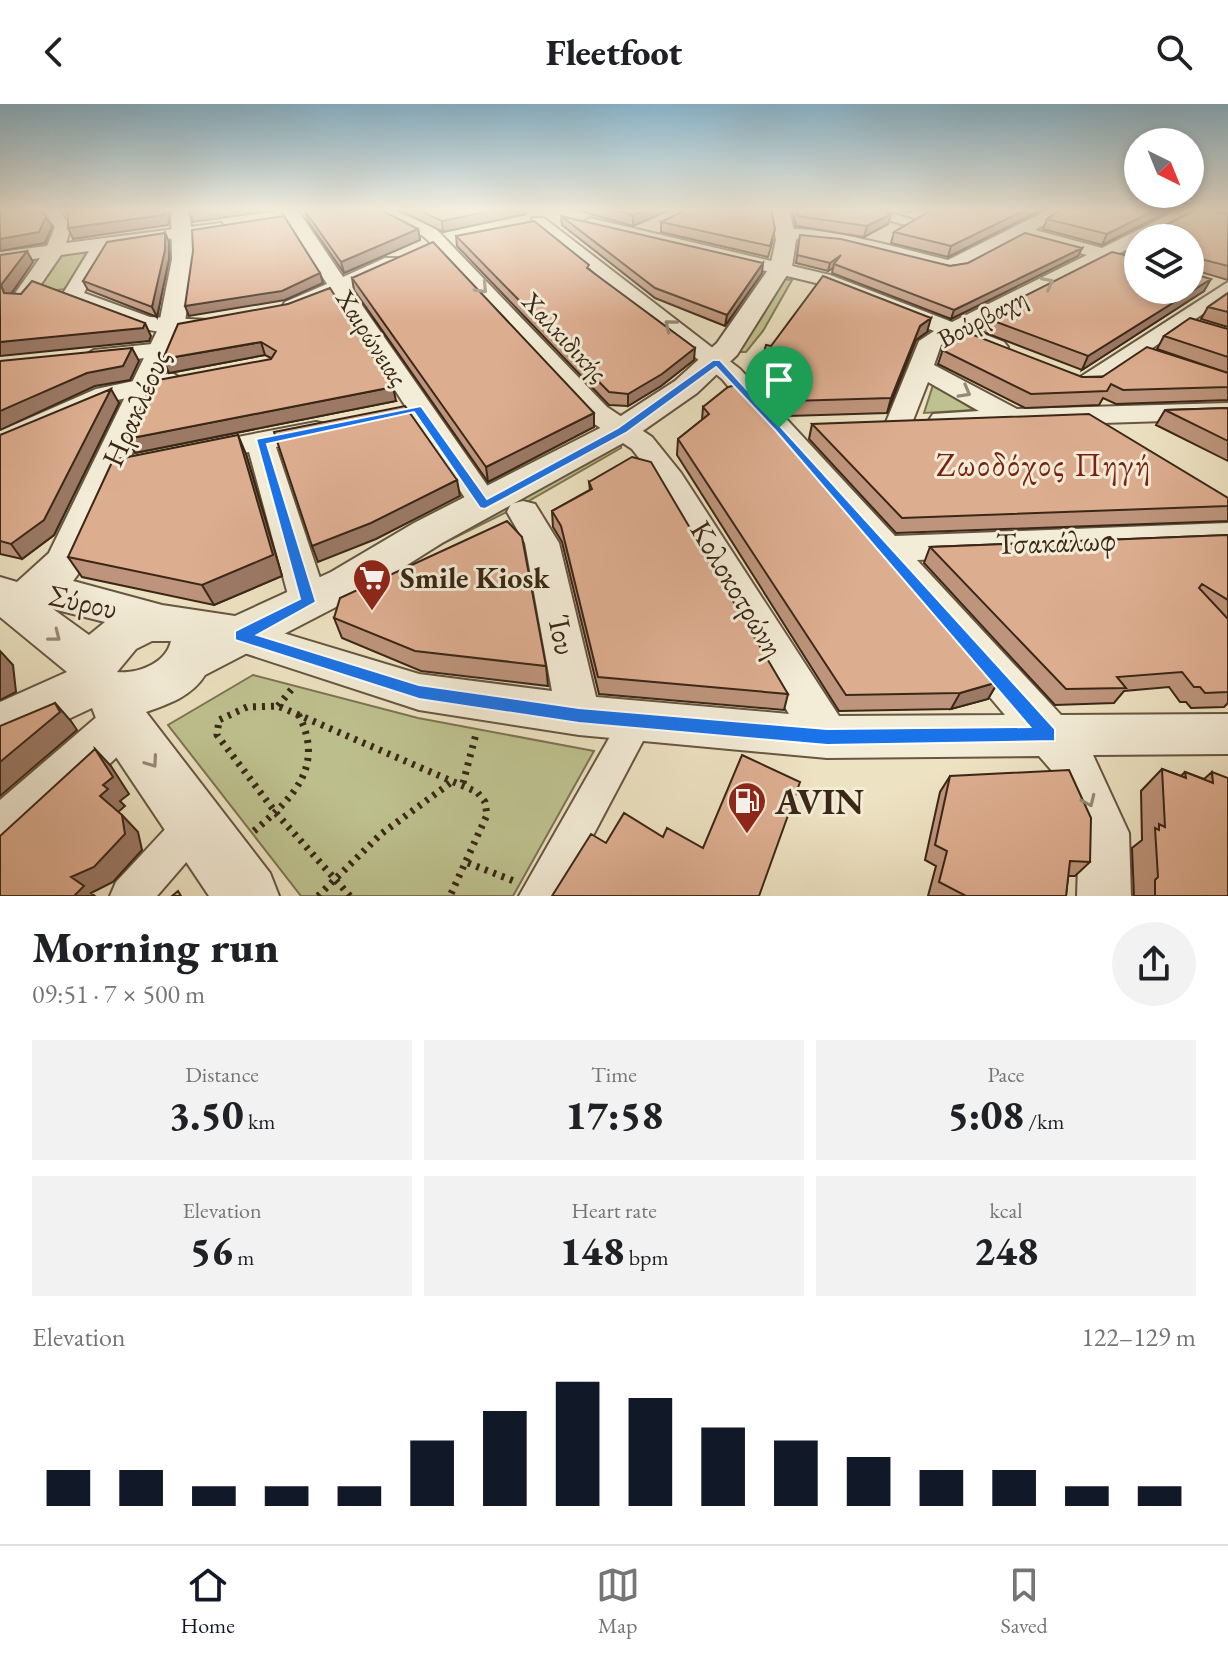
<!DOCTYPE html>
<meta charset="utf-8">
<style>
:root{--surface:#fff;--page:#f2f2f2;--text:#202124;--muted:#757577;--line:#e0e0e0;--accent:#111827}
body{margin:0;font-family:"EB Garamond",serif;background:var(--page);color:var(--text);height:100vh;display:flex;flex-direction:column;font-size:30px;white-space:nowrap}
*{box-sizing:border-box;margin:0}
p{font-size:26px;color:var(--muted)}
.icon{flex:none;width:44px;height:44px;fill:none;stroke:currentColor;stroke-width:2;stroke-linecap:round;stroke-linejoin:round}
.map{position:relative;height:792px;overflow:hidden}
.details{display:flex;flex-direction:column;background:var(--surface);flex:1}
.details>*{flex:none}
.needle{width:52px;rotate:137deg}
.buttons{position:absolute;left:1124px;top:24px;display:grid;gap:16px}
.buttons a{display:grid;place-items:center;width:80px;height:80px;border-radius:50%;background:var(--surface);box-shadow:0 4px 12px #0003;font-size:40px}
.pin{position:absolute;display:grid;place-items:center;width:68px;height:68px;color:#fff;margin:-82px -34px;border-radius:50% 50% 50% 0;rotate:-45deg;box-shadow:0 0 8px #0007}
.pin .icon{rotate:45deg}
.round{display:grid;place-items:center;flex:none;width:84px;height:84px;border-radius:42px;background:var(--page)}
.headline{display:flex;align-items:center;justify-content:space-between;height:136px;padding:0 32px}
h1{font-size:44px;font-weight:800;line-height:60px}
.metrics{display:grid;grid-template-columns:repeat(3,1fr);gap:12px;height:136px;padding:8px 32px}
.metrics div{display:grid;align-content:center;border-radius:0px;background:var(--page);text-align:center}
.metrics b{font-size:40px;font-weight:800}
.metrics small{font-size:22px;font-weight:400}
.metrics p{font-size:22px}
.chart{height:224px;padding:16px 32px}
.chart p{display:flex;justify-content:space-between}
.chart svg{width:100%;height:144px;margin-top:8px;stroke:var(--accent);stroke-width:6}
header{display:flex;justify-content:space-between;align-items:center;height:104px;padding:0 32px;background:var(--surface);font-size:36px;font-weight:800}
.tabs{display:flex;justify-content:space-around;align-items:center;height:112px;border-top:2px solid var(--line);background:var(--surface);font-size:22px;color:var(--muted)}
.tabs a{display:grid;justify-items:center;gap:4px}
.tabs .selected{color:var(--accent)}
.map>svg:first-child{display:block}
.green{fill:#bec28f;stroke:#7c7452;stroke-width:2}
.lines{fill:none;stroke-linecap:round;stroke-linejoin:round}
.pedestrian-casing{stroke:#675641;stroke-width:4}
.minor-casing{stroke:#675641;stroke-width:4}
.tertiary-casing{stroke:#675641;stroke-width:4}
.path{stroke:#3a2716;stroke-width:7;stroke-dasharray:3 6;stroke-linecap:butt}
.pedestrian{fill:#f3ecd7;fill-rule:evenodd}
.minor{fill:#f3ecd7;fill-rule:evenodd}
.tertiary{fill:#f3ecd7;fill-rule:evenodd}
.wall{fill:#be957c;stroke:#3a2716;stroke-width:2}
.shaded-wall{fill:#9b7965;stroke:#3a2716;stroke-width:2}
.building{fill:#ddad90;stroke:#3a2716;stroke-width:2}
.oneway{stroke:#968a76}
.route{fill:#1a73e8;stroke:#fff;stroke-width:2;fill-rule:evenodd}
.labels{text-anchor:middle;stroke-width:6;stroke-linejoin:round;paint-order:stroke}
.far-street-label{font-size:26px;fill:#3a2716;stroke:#f3ecd7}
.street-label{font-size:30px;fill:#3a2716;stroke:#f3ecd7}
.poi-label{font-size:30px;font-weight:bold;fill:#3a2716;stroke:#f3ecd7;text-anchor:start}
.neighbourhood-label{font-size:32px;letter-spacing:2px;fill:#7a1f14;stroke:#f3ecd7}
.near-poi-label{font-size:36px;font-weight:bold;fill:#3a2716;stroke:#f3ecd7;text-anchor:start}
</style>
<header><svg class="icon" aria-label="back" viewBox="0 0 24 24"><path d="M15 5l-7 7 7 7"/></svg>Fleetfoot<svg class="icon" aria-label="search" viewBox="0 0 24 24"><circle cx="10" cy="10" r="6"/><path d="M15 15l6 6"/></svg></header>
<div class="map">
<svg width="1228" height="792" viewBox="0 0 1228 792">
<rect width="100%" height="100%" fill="#ede2c2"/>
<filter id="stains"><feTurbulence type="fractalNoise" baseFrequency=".0025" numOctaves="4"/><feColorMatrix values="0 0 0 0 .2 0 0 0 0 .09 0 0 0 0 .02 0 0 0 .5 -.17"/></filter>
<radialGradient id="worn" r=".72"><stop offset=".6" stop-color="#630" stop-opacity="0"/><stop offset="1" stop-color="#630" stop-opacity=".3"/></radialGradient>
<!-- green -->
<path class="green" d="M88,146L65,185L34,189L60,149Z
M783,175L792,176L763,227L746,248H737Z
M933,281L974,306L924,309Z
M621,339V344L525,399L428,447L427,439Z
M253,571L418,614L594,647L513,792H301L168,621Z"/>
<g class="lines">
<!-- pedestrian casing -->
<g class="pedestrian-casing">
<path id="pedestrian" d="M636,603L648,608L653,618L561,792H519L624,608Z
M195,701L208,707L214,720L208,733L157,792H110L116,778L182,707Z"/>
</g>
<!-- minor casing -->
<g class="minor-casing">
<path id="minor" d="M41,105H58L71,123L66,139L221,119L223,123L215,128L108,144L84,189L150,213L208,216L211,221L208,226C159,238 109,215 65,195L62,191L89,147L61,151L28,199H14L11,195L40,154L0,160V148L47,142L55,123Z
M281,105H297L343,173L385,154H399V162L350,184L496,394L501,401L496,408L485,411L474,408L334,192L301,208H285L282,203L285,198L327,180Z
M368,105H390L435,124L607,303L652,333L681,369L839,612L1005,611L722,275L532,120V114H544L740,265L895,432L1228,419V443L917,456L1061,611L1228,610V650L1093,651L1129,729L1131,792H1077L1079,729L1053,668L1039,652L827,654L579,631L419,606L226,543L220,532L226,521L240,516L419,570L552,587L525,439L507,408L511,400L523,397L535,400L559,439L596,593L789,610L653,372L632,345L587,315L433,141L423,132Z
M849,105H879L920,118L912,123Z
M1050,105H1071L1035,126L1102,144L1180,105H1201L1149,134H1138V140L1120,149L1138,153V165L1106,156L971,225L1004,238L1008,243L1004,248H988L954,234L941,241L934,261L1017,305L1228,299V315L943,324L933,322L929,316L933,310L979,307L928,278L910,324H890L886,318L919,237L934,227L816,179L584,123L582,119L590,114L830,171L952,218L1087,151L1022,134L964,165L948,168L840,140L786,134L777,129C794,113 921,150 948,156Z
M1228,178V193L1093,284L1084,287L1071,279Z
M162,239L170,241L174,246L170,251L94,260L82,253L94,246Z
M172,269L185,277L181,282L113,297L0,347V327L96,285Z
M316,318L326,320L330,326L326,332L276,343L328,498L322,508L309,512L296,508L290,498L249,348L201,358L191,355L186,349L191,343L201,340Z
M123,598L139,604L145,618L139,632L18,747L0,754V696L107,604Z"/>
</g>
<!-- tertiary casing -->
<g class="tertiary-casing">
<path id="tertiary" d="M171,105H189L194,155L184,225L87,458L73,477L162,501L235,512L331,468L414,419L610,319L675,277L717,239L770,163L776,136L771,105H789L796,136L792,163L737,251L697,289L634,333L442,439L361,490L205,571C192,592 169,600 146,608L270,769L279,792H209L104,635L92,604L0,647V598L67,568L0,513V473L17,478L49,449L158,225L172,155ZM53,505L105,518L89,531ZM152,537H171C166,560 137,570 117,568L136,545Z"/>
</g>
<!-- path -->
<path class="path" d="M278,602L295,581
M463,679L476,630
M254,727C293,694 326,662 298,610
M468,759L514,777
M318,792L381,730L453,677
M350,792L276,709L217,631L219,616L247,603L278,602L477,688L485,698L487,711L450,792"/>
<!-- pedestrian -->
<use href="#pedestrian" class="pedestrian"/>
<!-- minor -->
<use href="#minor" class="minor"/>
<!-- tertiary -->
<use href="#tertiary" class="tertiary"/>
</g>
<!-- wall -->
<path class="wall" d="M398,105H526V110L443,128Z
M573,105H672L633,122Z
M792,105H876L891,110L888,120L864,133L796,122Z
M893,105H915L909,109Z
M934,105H1043L948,153L891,139L894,128Z
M1062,105H1173L1102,141L1043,125L1047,115Z
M305,107L418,125L420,136L344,169L308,117Z
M1228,110V176L1194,166V170L1204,187L1082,266L978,226L983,213L1190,186L1143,133L1146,126H1156Z
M561,112L762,169L725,222L655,194L562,121Z
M661,118L773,136L768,153L661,128Z
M165,129L169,138V155L157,213L88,186L83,177Z
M800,131L950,162L1082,144L1078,152L951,215L832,169L833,164L828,167L796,159Z
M456,132L589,165L694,256L661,282L628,302L609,301L457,142Z
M1138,135V150L1129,148L1134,137Z
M352,174L594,309V323L488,378L354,186Z
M1228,189V223L1201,215L1208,203Z
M288,200L396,297L135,349L271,254L265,251L169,269L163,255Z
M1228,225V269L1157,245L1164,232Z
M927,228L916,236L887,309L788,312L754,275L756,261L761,259L771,242Z
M948,230L1082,273L1228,269V296L1116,300L1103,294L1099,301L1025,304L938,260Z
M119,299L54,431L22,455L0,450V331Z
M703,303L998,578L988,595L951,605L839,607L677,351L678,335L702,316Z
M1228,304V357L1156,321L1165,306Z
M812,320L1228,394V417L896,429L809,335Z
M246,350L282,472L214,501L82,473L68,453Z
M589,378L788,590L784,606L599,590L562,438L553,423L552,407L590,386Z
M1228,431V599L1224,603L1191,604L1186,598H1180L1169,583L1124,587L1114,599L1055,601L924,459L930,443Z
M334,514L546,562L548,582L421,567L342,534Z
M1162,665L1181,672L1185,668L1204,675L1212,668L1228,792H1134L1132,744L1142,736L1141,687Z
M950,672L1090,758L1075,772H1068L1066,792H928L936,762L925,756L940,688Z"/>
<!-- shaded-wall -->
<path class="shaded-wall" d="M165,105H171L168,121L73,135L68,124Z
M205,105L278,106L193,118L189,108Z
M498,105H526V110L443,128L442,117Z
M648,105H672L633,122V111Z
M1027,105H1043L948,153L951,142Z
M1157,105H1173L1102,141L1107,130Z
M891,110L888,120L864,133L867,122Z
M46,113L52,123L45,139L0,147V135Z
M418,125L420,136L344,169L341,158Z
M165,129L169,138V155L157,213L152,203Z
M1082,144L1078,152L951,215L954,206Z
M27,147L33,158L9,193L4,189L1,181Z
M841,151L834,160L833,164L828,167L830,159Z
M763,159L762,169L725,222L727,211Z
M320,169L323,179L285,196L189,212L185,202Z
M1211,175L1204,187L1082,266L1088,252Z
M931,214L927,228L916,236L887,309L891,294L920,222Z
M145,219L151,232L149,237L0,252V238Z
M261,238L265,251L169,269L163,255Z
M132,244L139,257L130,276L95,282L0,326V307Z
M695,244L694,256L661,282L628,302V290Z
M393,283L396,297L135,349L127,335Z
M111,285L119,299L54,431L22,455L11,440Z
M594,309V323L488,378L486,363Z
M238,331L246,350L282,472L214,501L202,481Z
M457,376L460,392L376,435L318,458L312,442Z
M0,547L13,561L16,588L0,596Z
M998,578L988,595L951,605L960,589Z
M55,599L71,617L77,626L0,692V658Z
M95,645L111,662L129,690L120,697L125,702L117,709L100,692L103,681Z
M122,711L138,728L142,746L113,778L91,789L95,792H76L75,791L71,773Z"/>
<!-- building -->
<path class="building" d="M0,105H40L46,113L39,128L0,135Z
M64,105H165L164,111L68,124V111Z
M311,105H379L418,125L341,158L305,107Z
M416,105H498L442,117Z
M610,105H648L633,111Z
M688,105H771L775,125L770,142L661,118Z
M796,105H876L891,110L867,122L798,112Z
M934,105H1027L951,142L894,128Z
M1062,105H1157L1107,130L1047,115Z
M1197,105H1206L1228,110V162L1197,154L1193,157L1194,170L1211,175L1088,252L983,213L1112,148L1138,154V186H1190V134H1140L1145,132L1146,126H1156Z
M284,112L320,169L282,187L185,202L193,147L192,126Z
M561,112L763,159L727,211L655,184Z
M534,117L589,161L587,164L695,244L662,270L628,290L609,288L456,132Z
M165,129V146L152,203L83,177L107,138Z
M1025,129L1082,144L954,206L834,160L841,151L830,159L797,151L800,131L841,135L950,162L968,159Z
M433,138L594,309L486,363L352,174Z
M27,147L1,181L4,189L21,190L32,177L145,219L143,224L0,238V151Z
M823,172L931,214L920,222L891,294L791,297L756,261L761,259L766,241L771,242Z
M330,184L393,283L127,335L153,277L271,255L276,247L261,238L163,255L178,220L288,200Z
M1228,189V208L1208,203Z
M1190,214L1228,225V253L1164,232Z
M958,225L1082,273H1102L1147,243L1228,269V283L1123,286L1111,280L1107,287L1031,290L942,246L948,230Z
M132,244L123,262L87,269L0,307V257Z
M737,281L998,578L960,589L846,591L678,335L709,310L703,303L728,283Z
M111,285L44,416L11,440L0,437V331Z
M405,302L457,376L371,419L312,442L274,328Z
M1228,304V337L1165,306Z
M1089,310L1228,394V402L902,414L812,320Z
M238,331L273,451L202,481L68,453L113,356Z
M632,353L651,358L788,590L598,573L561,422L552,407L592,385L589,378Z
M507,417L522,433L546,562L415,547L334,514L340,494Z
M1228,431V496L1202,480L1199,484L1228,515V588L1205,589L1200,583H1194L1182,568L1117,573L1126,584L1066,585L930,443Z
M55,599L60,608L0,658V622Z
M95,645L113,673L103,681L108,685L100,692L122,711L125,730L94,763L71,773L84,782L75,791L77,792H0V732Z
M742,651L800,678L759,792H552L591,730L606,739L624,709L663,733L667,724L703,744Z
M1162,665L1186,674L1185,668L1213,679L1212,668L1228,674V792H1155V776L1158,773L1155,724L1159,726V720L1165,723Z
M1069,666L1091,714L1090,758L1070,757L1066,792H966L939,778L947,747L935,741L950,672Z
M178,787L181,792H172Z"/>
<!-- one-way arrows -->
<defs><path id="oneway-chevron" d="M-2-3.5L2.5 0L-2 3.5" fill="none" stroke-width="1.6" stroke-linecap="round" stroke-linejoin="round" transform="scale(2)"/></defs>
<g class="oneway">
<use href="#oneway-chevron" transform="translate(1048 179) rotate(-27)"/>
<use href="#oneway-chevron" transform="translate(482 184) rotate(47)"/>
<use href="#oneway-chevron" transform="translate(670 221) rotate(-141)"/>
<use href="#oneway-chevron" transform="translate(965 288) rotate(29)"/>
<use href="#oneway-chevron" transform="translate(55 532) rotate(38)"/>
<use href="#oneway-chevron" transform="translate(152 658) rotate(55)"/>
<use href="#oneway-chevron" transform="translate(1089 697) rotate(66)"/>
</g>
<!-- sky -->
<linearGradient id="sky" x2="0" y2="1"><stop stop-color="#89b8d1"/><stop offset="0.49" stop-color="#f7f2e4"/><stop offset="1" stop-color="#f7f2e4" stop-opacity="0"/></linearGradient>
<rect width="1228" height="216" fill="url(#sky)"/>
<!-- route -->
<path class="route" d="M713,256H720L1055,625V637L827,641L579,619L419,595L235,536V527L300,495L256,335L421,302L487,395L618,324ZM716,263L775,326L1030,623L827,625L579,604L419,581L257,531L316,498L267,340L414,308L480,404L485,405L626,329Z"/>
<!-- icons -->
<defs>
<g id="supermarket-pin" transform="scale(2)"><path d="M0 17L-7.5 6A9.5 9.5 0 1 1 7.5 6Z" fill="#8f2418" stroke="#f3ecd7"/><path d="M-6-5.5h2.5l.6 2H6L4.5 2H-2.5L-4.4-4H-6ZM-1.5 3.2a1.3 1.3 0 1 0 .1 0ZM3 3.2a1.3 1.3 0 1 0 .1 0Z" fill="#fff"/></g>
<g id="fuel-pin" transform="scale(2)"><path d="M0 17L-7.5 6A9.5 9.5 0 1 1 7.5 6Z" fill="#8f2418" stroke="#f3ecd7"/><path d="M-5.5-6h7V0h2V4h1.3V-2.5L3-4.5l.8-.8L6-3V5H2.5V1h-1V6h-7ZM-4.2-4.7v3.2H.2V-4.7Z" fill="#fff"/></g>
</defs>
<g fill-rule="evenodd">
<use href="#supermarket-pin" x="372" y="474"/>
<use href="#fuel-pin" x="747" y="697"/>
</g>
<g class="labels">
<!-- far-street labels -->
<g class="far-street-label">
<text transform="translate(982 214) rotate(-28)" y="9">Βούρβαχη</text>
<text transform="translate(565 233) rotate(47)" y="9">Χαλκιδικής</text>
<text transform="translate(372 234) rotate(57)" y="9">Χαιρώνειας</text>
</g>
<!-- street labels -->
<g class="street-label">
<text transform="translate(136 304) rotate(-66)" y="10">Ηρακλέους</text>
<text transform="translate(1056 438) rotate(-2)" y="10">Τσακάλωφ</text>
<text transform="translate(737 485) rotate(59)" y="10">Κολοκοτρώνη</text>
<text transform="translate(83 498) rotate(12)" y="10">Σύρου</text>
<text transform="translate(562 531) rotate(78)" y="10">Ίου</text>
</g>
<!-- poi labels -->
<g class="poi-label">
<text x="400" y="484">Smile Kiosk</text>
</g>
<!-- neighbourhood labels -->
<g class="neighbourhood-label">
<text x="1044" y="372">Ζωοδόχος Πηγή</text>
</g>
<!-- near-poi labels -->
<g class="near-poi-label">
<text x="775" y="710">AVIN</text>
</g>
</g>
<rect width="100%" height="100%" filter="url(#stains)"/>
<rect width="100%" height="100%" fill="url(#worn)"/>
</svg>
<div class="buttons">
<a><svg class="needle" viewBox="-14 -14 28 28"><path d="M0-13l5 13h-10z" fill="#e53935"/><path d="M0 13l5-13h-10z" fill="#757577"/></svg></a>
<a><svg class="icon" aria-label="layers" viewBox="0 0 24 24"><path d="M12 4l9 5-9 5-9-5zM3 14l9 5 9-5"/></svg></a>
</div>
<div class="pin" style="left:779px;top:324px;background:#1e9e55"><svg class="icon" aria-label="arrive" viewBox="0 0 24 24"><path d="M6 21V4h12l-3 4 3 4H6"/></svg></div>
</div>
<section class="details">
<div class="headline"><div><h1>Morning run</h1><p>09:51 · 7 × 500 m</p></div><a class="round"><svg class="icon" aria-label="share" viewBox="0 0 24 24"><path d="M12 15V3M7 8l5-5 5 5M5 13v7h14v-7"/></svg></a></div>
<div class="metrics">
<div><p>Distance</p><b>3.50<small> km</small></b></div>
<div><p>Time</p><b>17:58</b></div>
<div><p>Pace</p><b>5:08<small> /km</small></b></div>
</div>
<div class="metrics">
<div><p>Elevation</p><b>56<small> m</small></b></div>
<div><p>Heart rate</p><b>148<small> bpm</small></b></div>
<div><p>kcal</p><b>248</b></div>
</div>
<div class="chart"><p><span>Elevation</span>122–129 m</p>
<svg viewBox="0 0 160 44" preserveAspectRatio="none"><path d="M5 44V33M15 44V33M25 44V38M35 44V38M45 44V38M55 44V24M65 44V15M75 44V6M85 44V11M95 44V20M105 44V24M115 44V29M125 44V33M135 44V33M145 44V38M155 44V38"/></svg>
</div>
</section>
<nav class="tabs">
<a class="selected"><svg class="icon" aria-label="home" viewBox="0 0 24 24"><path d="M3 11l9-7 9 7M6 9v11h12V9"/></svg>Home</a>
<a><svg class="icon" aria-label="map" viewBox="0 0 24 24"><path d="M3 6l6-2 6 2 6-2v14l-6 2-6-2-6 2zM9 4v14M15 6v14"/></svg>Map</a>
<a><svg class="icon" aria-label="saved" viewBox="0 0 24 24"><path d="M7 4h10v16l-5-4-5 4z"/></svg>Saved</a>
</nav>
